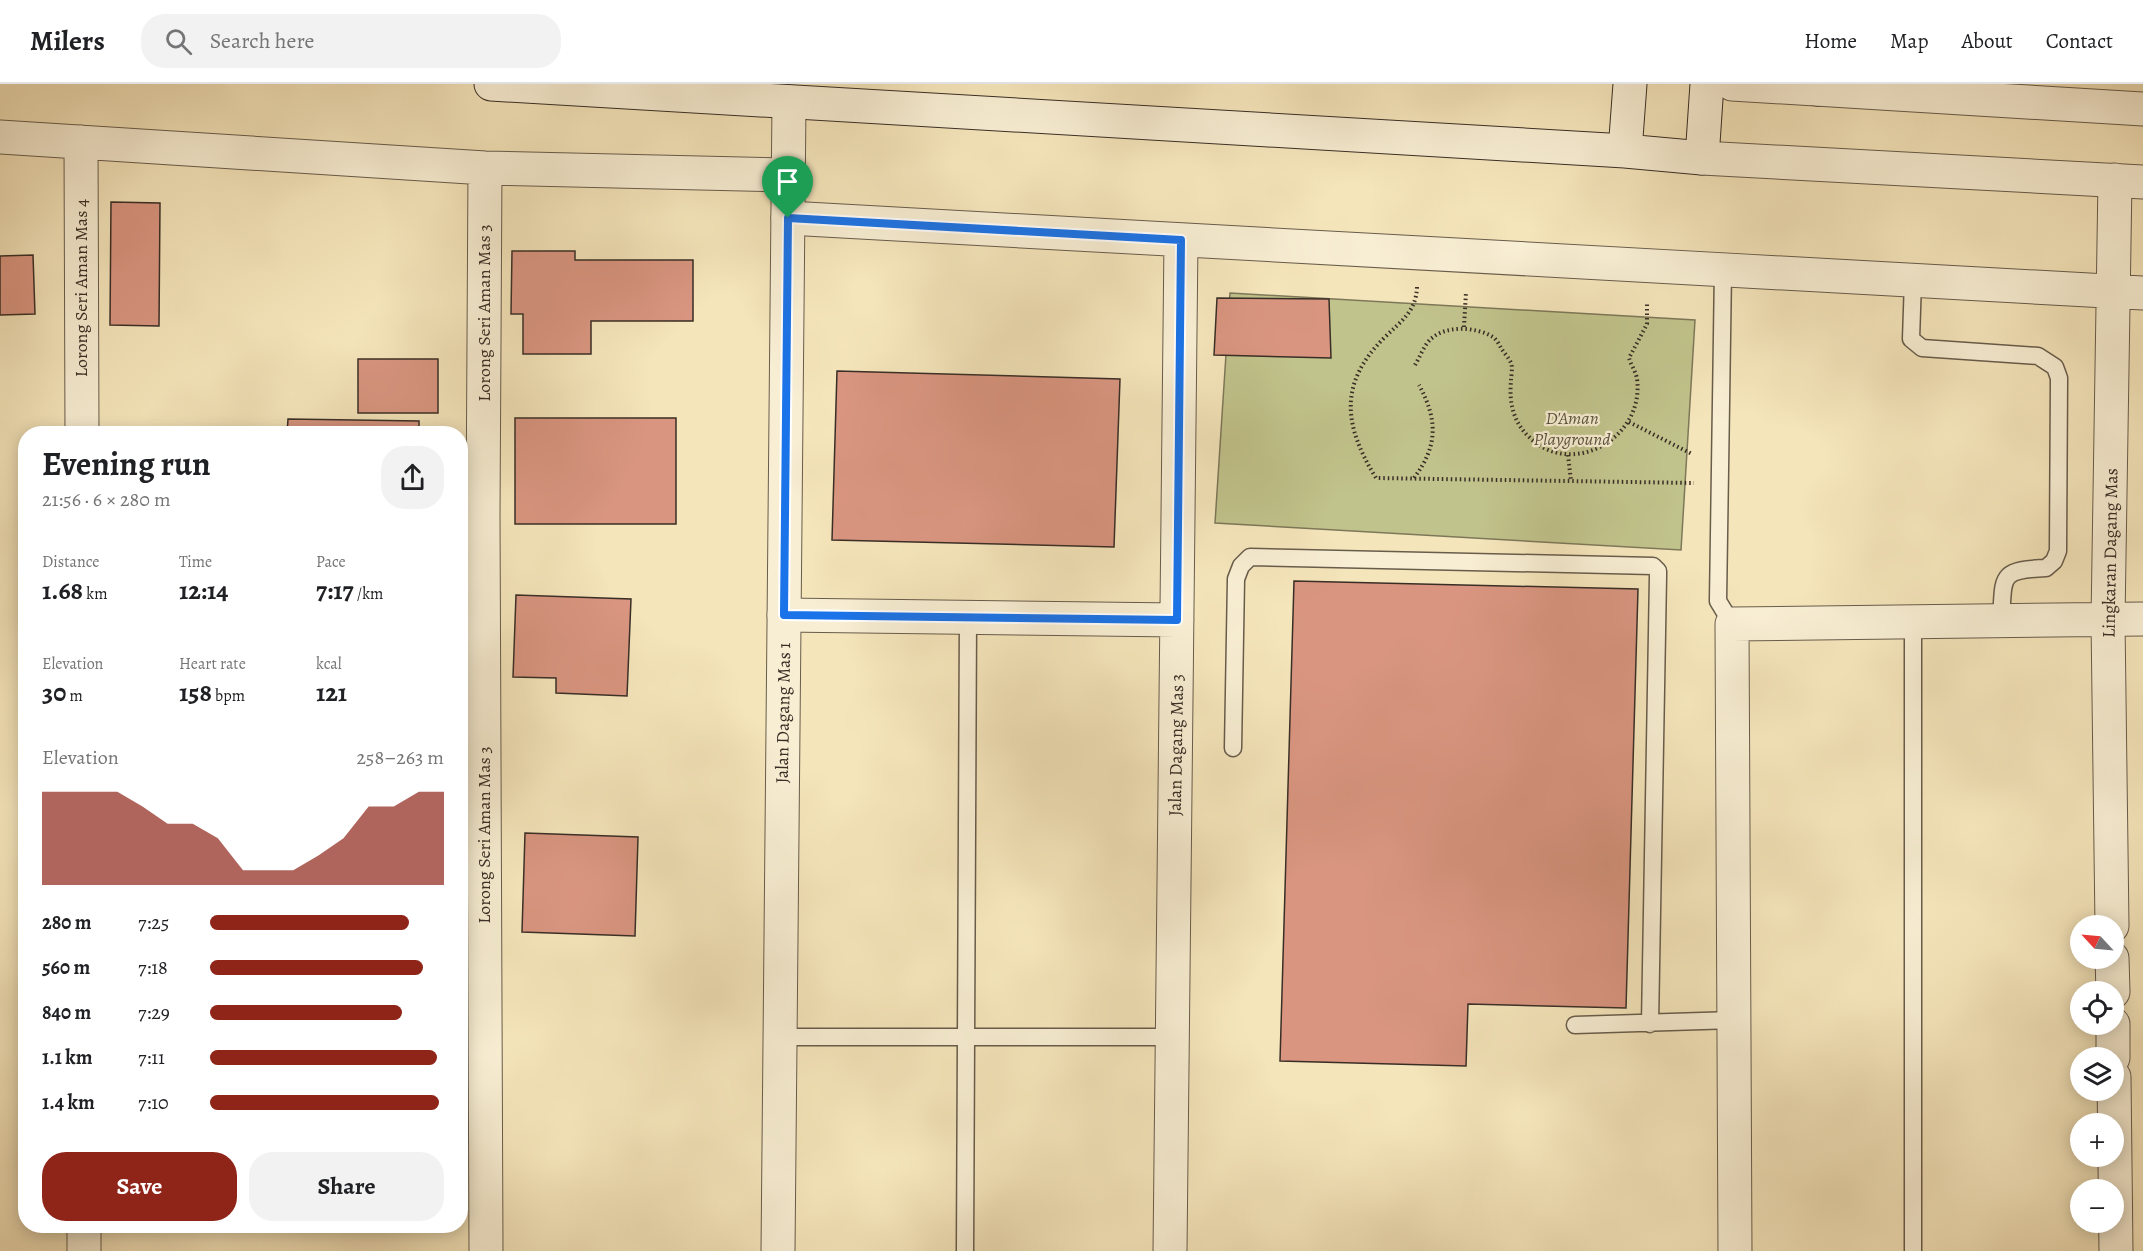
<!DOCTYPE html>
<meta charset="utf-8">
<style>
:root{--surface:#fff;--page:#f2f2f2;--text:#202124;--muted:#757577;--line:#e0e0e0;--accent:#8f2418}
body{margin:0;font-family:Alegreya,serif;background:var(--page);color:var(--text);height:100vh;display:flex;flex-direction:column;font-size:22px;white-space:nowrap}
*{box-sizing:border-box;margin:0}
p{font-size:20px;color:var(--muted)}
.icon{flex:none;width:33px;height:33px;fill:none;stroke:currentColor;stroke-width:2;stroke-linecap:round;stroke-linejoin:round}
.map{position:relative;flex:1;overflow:hidden}
.side{position:absolute;left:18px;top:342px;width:450px;height:807px;display:flex;flex-direction:column;background:var(--surface);border-radius:24px;box-shadow:0 3px 15px #0003}
.side>*{flex:none}
.needle{width:39px;rotate:296deg}
.buttons{position:absolute;left:2070px;top:831px;display:grid;gap:12px}
.buttons a{display:grid;place-items:center;width:54px;height:54px;border-radius:50%;background:var(--surface);box-shadow:0 3px 15px #0003;font-size:30px}
.pin{position:absolute;display:grid;place-items:center;width:51px;height:51px;color:#fff;margin:-62px -26px;border-radius:50% 50% 50% 0;rotate:-45deg;box-shadow:0 0 6px #0007}
.pin .icon{rotate:45deg}
.round{display:grid;place-items:center;flex:none;width:63px;height:63px;border-radius:24px;background:var(--page)}
.head{display:flex;align-items:center;justify-content:space-between;height:102px;padding:0 24px}
h1{font-size:33px;font-weight:700;line-height:45px}
.figures{display:grid;grid-template-columns:repeat(3,1fr);gap:9px;height:102px;padding:6px 24px}
.figures div{display:grid;align-content:center}
.figures b{font-size:26px;font-weight:700}
.figures small{font-size:16px;font-weight:400}
.figures p{font-size:16px}
.chart{height:168px;padding:12px 24px}
.chart p{display:flex;justify-content:space-between}
.chart svg{width:100%;height:108px;margin-top:6px;fill:var(--accent);opacity:.7}
.primary-button{display:flex;gap:12px;margin-top:auto;padding:12px 24px}
.primary-button a{flex:1;height:69px;border-radius:24px;background:var(--accent);color:#fff;font-size:24px;font-weight:700;line-height:69px;text-align:center}
.primary-button a+a{background:var(--page);color:var(--text)}
ul{padding:0 24px;list-style:none;font-size:20px}
li{display:grid;grid-template-columns:96px 72px 1fr;align-items:center;height:45px}
li i{height:15px;border-radius:8px;background:var(--accent)}
header{display:flex;align-items:center;gap:36px;box-sizing:border-box;height:84px;padding:0 30px;background:var(--surface);border-bottom:2px solid var(--line)}
header strong{font-size:28px}
nav{display:flex;gap:33px;margin-inline-start:auto;font-size:21px}
.search{width:420px;height:54px;background:var(--page);display:flex;align-items:center;gap:15px;box-sizing:border-box;padding:0 21px;border-radius:24px;color:var(--muted);font-size:22px}
.map>svg:first-child{display:block}
.green{fill:#c1c38c;stroke:#7d7859;stroke-width:1.5}
.building{fill:#d99580;stroke:#392e26;stroke-width:1.5}
.lines{fill:none;stroke-linecap:round;stroke-linejoin:round}
.service-casing{stroke:#685c4b;stroke-width:19}
.minor-casing{stroke:#685c4b;stroke-width:35}
.tertiary-casing{stroke:#685c4b;stroke-width:35}
.secondary-casing{stroke:#392e26;stroke-width:35}
.path{stroke:#392e26;stroke-width:4;stroke-dasharray:1.5 3;stroke-linecap:butt}
.service{stroke:#f8eed3;stroke-width:16}
.minor{stroke:#f8eed3;stroke-width:33}
.tertiary{stroke:#f8eed3;stroke-width:33}
.secondary{stroke:#f8eed3;stroke-width:33}
.route-casing{stroke:#fff;stroke-width:12}
.route{stroke:#1a73e8;stroke-width:8}
.labels{text-anchor:middle;stroke-width:4.5;stroke-linejoin:round;paint-order:stroke}
.street-label{font-size:18px;fill:#392e26;stroke:#f8eed3}
.park-label{font-size:18px;font-style:italic;fill:#5b5340;stroke:#f8eed3}
</style>
<header>
<strong>Milers</strong>
<div class="search"><svg class="icon" aria-label="search" viewBox="0 0 24 24"><circle cx="10" cy="10" r="6"/><path d="M15 15l6 6"/></svg>Search here</div>
<nav><a>Home</a><a>Map</a><a>About</a><a>Contact</a></nav>
</header>
<div class="map">
<svg width="2143" height="1167" viewBox="0 0 2143 1167">
<rect width="100%" height="100%" fill="#f5e5bb"/>
<filter id="stains"><feTurbulence type="fractalNoise" baseFrequency=".00333" numOctaves="4"/><feColorMatrix values="0 0 0 0 .2 0 0 0 0 .09 0 0 0 0 .02 0 0 0 .5 -.17"/></filter>
<radialGradient id="worn" r=".72"><stop offset=".6" stop-color="#630" stop-opacity="0"/><stop offset="1" stop-color="#630" stop-opacity=".3"/></radialGradient>
<!-- green -->
<path class="green" d="M1230,209L1695,236L1681,466L1215,439Z"/>
<!-- building -->
<path class="building" d="M111,118L160,119L159,242L110,241Z
M512,167H575V176H693V237H591V270H523V230H511Z
M33,171L35,230L0,231V172Z
M1217,214L1329,215L1331,274L1214,271Z
M358,275H438V329H358Z
M837,287L1120,295L1114,463L832,456Z
M515,334H676V440H515Z
M288,335L419,337V350H287Z
M1294,497L1638,505L1626,924L1468,920L1466,982L1280,977Z
M516,511L631,515L627,612L556,609V594L513,593Z
M525,749L638,753L635,852L522,848Z"/>
<g class="lines">
<!-- service casing -->
<g class="service-casing">
<path id="service" d="M1723,186L1718,517L1732,540
M1913,196L1911,255L1922,264L2038,272L2055,283L2059,294L2058,467L2054,477L2046,484C1998,486 2004,492 2001,537
M1913,538V1167
M1233,664L1236,495L1241,482L1250,473L1653,482L1658,487V492L1650,940
M1575,941L1734,936
M780,953H1172
M965,1167L968,533"/>
</g>
<!-- minor casing -->
<g class="minor-casing">
<path id="minor" d="M0,53L485,84L788,91
M81,58L82,350
M485,84L483,431L486,1167
M788,134L2143,209
M784,531L1177,536
M2112,842L2108,536L2115,96
M2112,874L2113,908
M2113,940V974
M2114,993L2116,1167
M84,1167V1142
M1170,1167L1181,156
M1735,1167L1732,540L2143,535"/>
</g>
<!-- tertiary casing -->
<g class="tertiary-casing">
<path id="tertiary" d="M1732,0L2143,25
M1702,74L2143,98
M778,1167L789,18"/>
</g>
<!-- secondary casing -->
<g class="secondary-casing">
<path id="secondary" d="M491,0L1625,67L1702,74L1707,0
M1810,0L1817,5
M1625,67L1630,0"/>
</g>
<!-- path -->
<path class="path" d="M1417,203C1416,228 1401,237 1384,254C1338,300 1344,342 1376,394L1694,399
M1464,243L1466,208
M1415,281C1420,273 1425,259 1432,254C1447,241 1477,243 1493,253C1496,255 1499,260 1501,264C1504,269 1509,274 1511,279C1513,284 1511,292 1511,297C1509,318 1513,337 1528,352C1571,396 1645,354 1637,295C1636,288 1631,281 1629,274L1647,240V218
M1629,338L1692,370
M1568,371L1571,397
M1414,394C1438,362 1438,336 1419,301"/>
<!-- service -->
<use href="#service" class="service"/>
<!-- minor -->
<use href="#minor" class="minor"/>
<!-- tertiary -->
<use href="#tertiary" class="tertiary"/>
<!-- secondary -->
<use href="#secondary" class="secondary"/>
</g>
<g class="lines">
<!-- route casing -->
<g class="route-casing">
<path id="route" d="M788,134L1181,156L1177,536L784,531Z"/>
</g>
<!-- route -->
<use href="#route" class="route"/>
</g>
<g class="labels">
<!-- street labels -->
<g class="street-label">
<text transform="translate(81 204) rotate(-90)" y="6">Lorong Seri Aman Mas 4</text>
<text transform="translate(484 229) rotate(-90)" y="6">Lorong Seri Aman Mas 3</text>
<text transform="translate(2110 469) rotate(-89)" y="6">Lingkaran Dagang Mas</text>
<text transform="translate(783 629) rotate(-89)" y="6">Jalan Dagang Mas 1</text>
<text transform="translate(1176 661) rotate(-89)" y="6">Jalan Dagang Mas 3</text>
<text transform="translate(484 751) rotate(-90)" y="6">Lorong Seri Aman Mas 3</text>
</g>
<!-- park labels -->
<g class="park-label">
<text x="1572" y="340">D'Aman<tspan x="1572" dy="21">Playground</tspan></text>
</g>
</g>
<rect width="100%" height="100%" filter="url(#stains)"/>
<rect width="100%" height="100%" fill="url(#worn)"/>
</svg>
<div class="buttons">
<a><svg class="needle" viewBox="-14 -14 28 28"><path d="M0-13l5 13h-10z" fill="#e53935"/><path d="M0 13l5-13h-10z" fill="#757577"/></svg></a>
<a><svg class="icon" aria-label="locate" viewBox="0 0 24 24"><circle cx="12" cy="12" r="6"/><path d="M12 2v4M12 18v4M2 12h4M18 12h4"/></svg></a>
<a><svg class="icon" aria-label="layers" viewBox="0 0 24 24"><path d="M12 4l9 5-9 5-9-5zM3 14l9 5 9-5"/></svg></a>
<a>+</a>
<a>−</a>
</div>
<div class="pin" style="left:788px;top:134px;background:#1e9e55"><svg class="icon" aria-label="arrive" viewBox="0 0 24 24"><path d="M6 21V4h12l-3 4 3 4H6"/></svg></div>
<section class="side">
<div class="head"><div><h1>Evening run</h1><p>21:56 · 6 × 280 m</p></div><a class="round"><svg class="icon" aria-label="share" viewBox="0 0 24 24"><path d="M12 15V3M7 8l5-5 5 5M5 13v7h14v-7"/></svg></a></div>
<div class="figures">
<div><p>Distance</p><b>1.68<small> km</small></b></div>
<div><p>Time</p><b>12:14</b></div>
<div><p>Pace</p><b>7:17<small> /km</small></b></div>
</div>
<div class="figures">
<div><p>Elevation</p><b>30<small> m</small></b></div>
<div><p>Heart rate</p><b>158<small> bpm</small></b></div>
<div><p>kcal</p><b>121</b></div>
</div>
<div class="chart"><p><span>Elevation</span>258–263 m</p>
<svg viewBox="0 0 160 44" preserveAspectRatio="none"><path d="M0 44V6L10 6L20 6L30 6L40 12L50 19L60 19L70 25L80 38L90 38L100 38L110 32L120 25L130 12L140 12L150 6L160 6V44z"/></svg>
</div>
<ul>
<li><b>280 m</b>7:25<i style="width:85%"></i></li>
<li><b>560 m</b>7:18<i style="width:91%"></i></li>
<li><b>840 m</b>7:29<i style="width:82%"></i></li>
<li><b>1.1 km</b>7:11<i style="width:97%"></i></li>
<li><b>1.4 km</b>7:10<i style="width:98%"></i></li>
</ul>
<div class="primary-button"><a>Save</a><a>Share</a></div>
</section>
</div>
